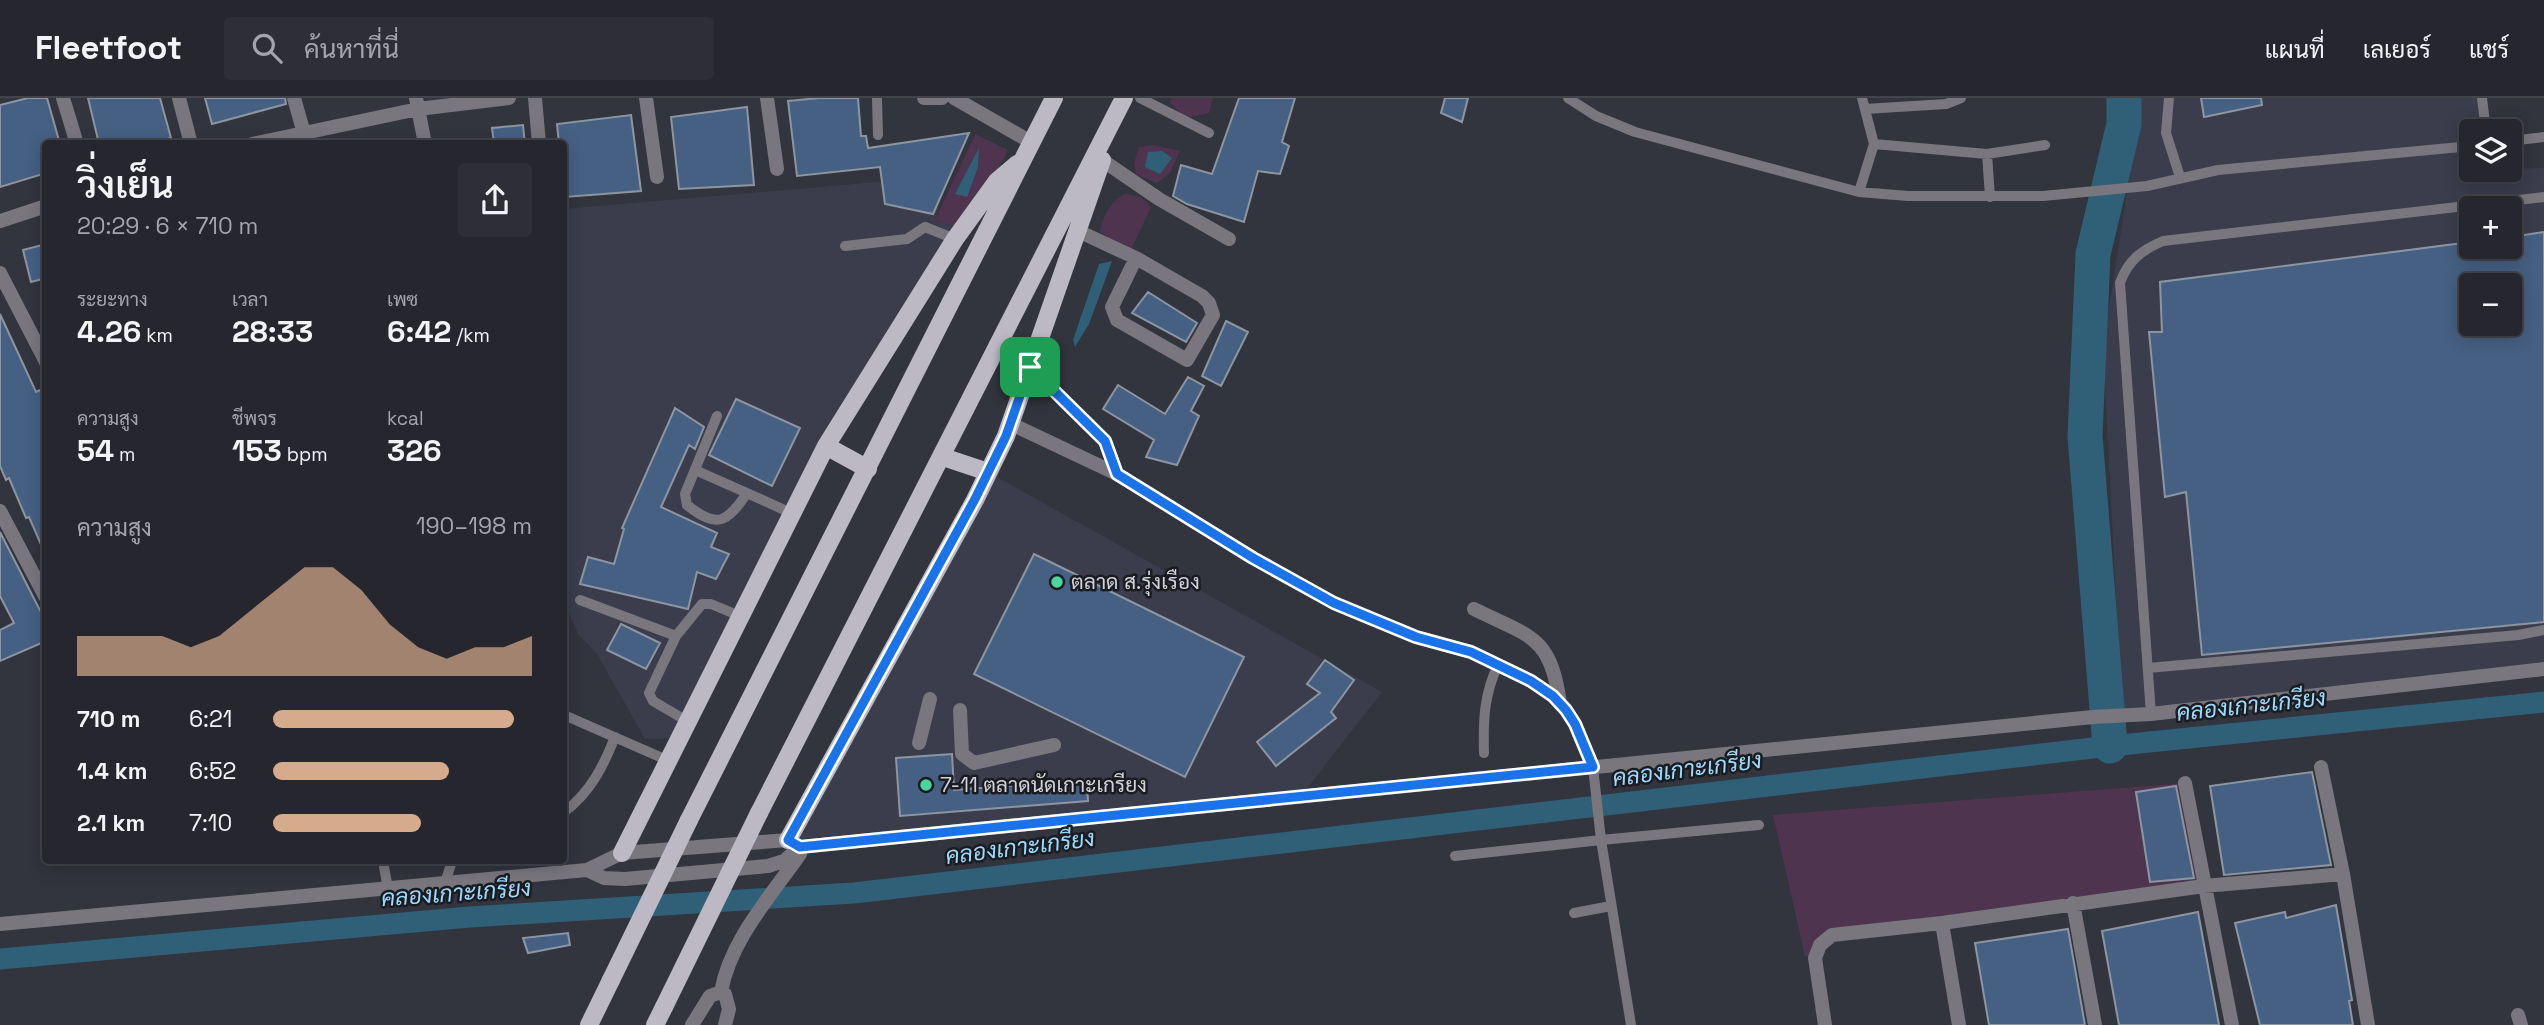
<!DOCTYPE html>
<html lang="th">
<meta charset="utf-8">
<style>
:root{--surface:#26272e;--page:#2e2f36;--text:#f1f3f6;--muted:#a4a5aa;--line:#42444a;--accent:#d6ab8b}
body{margin:0;font-family:"Space Grotesk",Sarabun,sans-serif;background:var(--page);color:var(--text);height:100vh;display:flex;flex-direction:column;font-size:26px;white-space:nowrap}
*{box-sizing:border-box;margin:0}
p{font-size:23px;color:var(--muted)}
.icon{flex:none;width:38px;height:38px;fill:none;stroke:currentColor;stroke-width:2;stroke-linecap:round;stroke-linejoin:round}
.map{position:relative;flex:1;overflow:hidden}
.panel{position:absolute;left:42px;top:42px;width:525px;height:724px;display:flex;flex-direction:column;background:var(--surface);border-radius:7px;box-shadow:0 4px 18px #0003,0 0 0 2px var(--line)}
.panel>*{flex:none}
.controls{position:absolute;left:2459px;top:21px;display:grid;gap:14px}
.controls a{display:grid;place-items:center;width:63px;height:63px;border-radius:7px;background:var(--surface);box-shadow:0 4px 18px #0003,0 0 0 2px var(--line);font-size:35px}
.pin{position:absolute;display:grid;place-items:center;width:60px;height:60px;color:#fff;margin:-30px;border-radius:14px;box-shadow:0 4px 10px #0006}
.round{display:grid;place-items:center;flex:none;width:74px;height:74px;border-radius:7px;background:var(--page)}
.headline{display:flex;align-items:center;justify-content:space-between;height:119px;padding:0 35px}
h1{font-size:38px;font-weight:600;line-height:52px}
.stats{display:grid;grid-template-columns:repeat(3,1fr);gap:10px;height:119px;padding:7px 35px}
.stats div{display:grid;align-content:center}
.stats b{font-size:30px;font-weight:600}
.stats small{font-size:19px;font-weight:400}
.stats p{font-size:19px}
.chart{height:196px;padding:14px 35px}
.chart p{display:flex;justify-content:space-between}
.chart svg{width:100%;height:126px;margin-top:7px;fill:var(--accent);opacity:.7}
ul{padding:0 35px;list-style:none;font-size:23px}
li{display:grid;grid-template-columns:112px 84px 1fr;align-items:center;height:52px}
li i{height:18px;border-radius:9px;background:var(--accent)}
header{display:flex;align-items:center;gap:42px;box-sizing:border-box;height:98px;padding:0 35px;background:var(--surface);border-bottom:2px solid var(--line)}
header strong{font-size:33px}
nav{display:flex;gap:38px;margin-inline-start:auto;font-size:24px}
.search{width:490px;height:63px;background:var(--page);display:flex;align-items:center;gap:18px;box-sizing:border-box;padding:0 24px;border-radius:7px;color:var(--muted);font-size:26px}
.map>svg:first-child{display:block}
.built{fill:#3b3d4d;fill-rule:evenodd}
.green{fill:#4f344f}
.water{fill:#306078}
.lines{fill:none;stroke-linecap:round;stroke-linejoin:round}
.canal{stroke:#306078;stroke-width:21}
.river{stroke:#306078;stroke-width:35}
.building{fill:#466083;stroke:#8c95a0;stroke-width:2;fill-rule:evenodd}
.service{stroke:#79777d;stroke-width:10}
.minor{stroke:#79777d;stroke-width:14}
.primary{stroke:#bdb9c4;stroke-width:18}
.primary-bridge{stroke:#bdb9c4;stroke-width:18}
.route-casing{stroke:#fff;stroke-width:14}
.route{stroke:#1a73e8;stroke-width:9}
.poi-dot{fill:#4bd49b;stroke:#1b1c21;stroke-width:2.5}
.labels{text-anchor:middle;stroke-width:5;stroke-linejoin:round;paint-order:stroke}
.poi-label{font-size:21px;fill:#d0d1d7;stroke:#1b1c21;text-anchor:start}
.water-label{font-size:23px;font-style:italic;fill:#9dd9fa;stroke:#1b1c21}
</style>
<header>
<strong>Fleetfoot</strong>
<div class="search"><svg class="icon" aria-label="search" viewBox="0 0 24 24"><circle cx="10" cy="10" r="6"/><path d="M15 15l6 6"/></svg>ค้นหาที่นี่</div>
<nav><a>แผนที่</a><a>เลเยอร์</a><a>แชร์</a></nav>
</header>
<div class="map">
<svg width="2544" height="927" viewBox="0 0 2544 927">
<rect width="100%" height="100%" fill="#32343e"/>
<!-- built -->
<path class="built" d="M2142,0H2479L2485,33H2471V72L2544,70V572L2122,617L2103,247ZM2471,110H2510V149H2471ZM2471,187H2510V226H2471Z
M946,78L935,122L962,130L811,378L679,640L645,641L597,556L578,536L564,503V111Z
M988,374L1382,594L1301,698L788,742Z"/>
<!-- green -->
<path class="green" d="M1172,0H1213L1209,15L1186,20L1170,5Z
M975,36L1008,52L991,85L954,128L935,122Z
M1153,47L1180,53L1170,75L1157,85L1136,76L1134,65L1139,49Z
M1125,96L1141,99L1151,109L1130,154L1100,134C1101,120 1113,101 1125,96Z
M2185,685L2204,788L1832,837L1815,860L1805,858L1773,717Z"/>
<!-- water -->
<path class="water" d="M979,50L978,69L967,99L955,96Z
M1162,53L1172,60L1160,76L1145,69L1148,54Z
M1112,163L1089,226L1075,249L1073,242L1099,166Z"/>
<g class="lines">
<!-- canal -->
<path class="canal" d="M0,861L470,819L854,795L2110,648L2544,604"/>
<!-- river -->
<path class="river" d="M2110,648L2085,338L2093,156L2124,26V0"/>
</g>
<!-- building -->
<path class="building" d="M28,0H47L60,46H46V75L0,89V7Z
M88,0H160L171,40L150,46H99Z
M205,0H285L286,6L212,26Z
M819,0H858L861,38H866L868,50L969,35L933,116L885,106L880,69L797,78L788,3Z
M1239,0H1295L1282,44L1289,48L1280,76L1258,73L1244,124L1187,106L1173,98L1181,67L1212,76Z
M1445,0H1468L1462,24L1441,15Z
M2201,0H2261L2262,7L2204,19Z
M747,9L754,87L679,91L671,19Z
M631,17L641,93L565,99L564,46H559L557,26Z
M523,27L525,46H494L492,30Z
M2544,134V524L2202,557L2186,394L2165,399L2149,234H2162L2160,184L2471,144V149H2510V139ZM2471,187H2510V226H2471Z
M46,146V180L31,184L23,152Z
M1148,194L1197,225L1186,244L1132,215Z
M0,216L36,294L40,292L46,306V458L29,419L26,420L9,380L6,382L0,368Z
M1226,223L1248,234L1221,288L1202,278Z
M1188,279L1204,288L1191,313L1199,318L1177,367L1146,359L1154,342L1103,311L1118,287L1165,316Z
M736,301L800,330L772,388L709,357Z
M675,310L704,329L695,351L689,347L661,409L717,435L711,449L729,456L716,481L697,474L688,511L580,486L588,459L614,466L624,431L622,430Z
M0,434L46,524V543L0,563V532L14,525L0,498Z
M1034,456L1244,559L1185,679L974,576Z
M621,526L660,545L646,571L607,552Z
M1325,562L1354,582L1331,614L1336,620L1276,668L1257,644L1320,595L1307,586Z
M952,656L954,692L1087,682L1088,703L900,718L896,660Z
M2312,674L2331,767L2224,777L2210,688Z
M2176,688L2194,780L2150,784L2136,694Z
M2336,807L2352,902L2349,903L2353,927H2260L2235,825L2285,814L2286,820Z
M2198,814L2219,927H2119L2102,833Z
M2068,831L2085,927H1989L1975,845Z
M568,835L570,847L528,855L523,840Z"/>
<g class="lines">
<!-- service -->
<path class="service" d="M877,0L878,37
M1140,0L1209,35
M1568,0L1596,18L1635,34L1859,94L1908,98H2043L2147,88L2218,72L2471,48
M1862,0L1874,46
M2169,0L2166,35L2180,79
M2482,0L2486,33
M1865,11L1946,6L1961,0
M2510,43L2544,39
M1987,56L1990,99
M1859,94L1874,46L1987,56L2045,47
M845,148L907,141L925,129L955,141
M717,318L685,396L687,407C717,431 727,425 747,395L791,415
M695,372L747,395
M580,502L676,538L702,506H711L742,519
M676,538L649,595L653,603L687,623
M2148,570L2518,537L2544,532
M2151,616L2120,185C2128,162 2142,152 2163,143L2544,99
M564,617L667,662
M1484,655C1483,623 1484,596 1498,567
M564,714C590,695 603,669 615,639
M1455,758L1601,742L1593,669
M383,763L388,791
M445,785L452,763
M1574,815L1611,808
M1631,927L1601,742L1759,727"/>
<!-- minor -->
<path class="minor" d="M63,0L77,46
M179,0L191,46
M294,0L307,46
M416,0L425,46
M535,0L539,46
M646,0L657,79
M767,0L777,71
M924,0H942
M954,0L1031,44
M252,46L418,11L509,0
M1102,62L1159,101L1229,141
M0,123L46,108
M1078,133L1136,160L1202,198L1209,205L1213,217L1187,262L1117,222L1112,209L1136,160
M0,175L46,264
M1030,269L1105,343L1117,376
M1011,326L1117,376L1253,460L1334,505L1416,539L1471,554L1531,583L1553,598L1566,612L1575,626L1593,669
M0,413L46,500
M1474,511C1530,539 1551,537 1560,606
M960,612L962,656L974,665L1054,647
M919,645L930,601
M2321,669L2343,776L2368,927
M2185,685L2232,927
M587,772L604,780L625,781L768,768L784,763L800,749L2093,619L2151,616L2544,571
M2073,805L2095,927
M1942,825L1959,927
M0,826L587,772L622,755L788,742L795,747
M721,894C730,842 771,798 800,756
M2518,917L2521,927
M692,927L710,898L721,894L725,896L729,911L725,927
M1825,927L1815,860L1820,847L1832,837L1942,825L2204,788L2343,776"/>
<!-- primary -->
<path class="primary" d="M826,348L868,371
M943,359L988,374
M759,715L1124,0
M689,722L1054,0
M788,742L975,402L1006,338L1102,62
M622,755L826,348L955,141L997,83L1017,66
M589,927L611,882
M655,927L664,909"/>
<!-- primary-bridge -->
<path class="primary-bridge" d="M611,882L689,722
M664,909L759,715"/>
</g>
<g class="lines">
<!-- route casing -->
<g class="route-casing">
<path id="route" d="M1030,269L1105,343L1117,376L1253,460L1334,505L1416,539L1471,554L1531,583L1553,598L1566,612L1575,626L1593,669L800,749L788,742L975,401L1006,338Z"/>
</g>
<!-- route -->
<use href="#route" class="route"/>
</g>
<!-- markers -->
<g class="poi-dot">
<circle cx="1057" cy="484" r="7"/>
<circle cx="926" cy="687" r="7"/>
</g>
<g class="labels">
<!-- poi labels -->
<g class="poi-label">
<text x="1071" y="491">ตลาด ส.รุ่งเรือง</text>
<text x="940" y="694">7-11 ตลาดนัดเกาะเกรียง</text>
</g>
<!-- water labels -->
<g class="water-label">
<text transform="translate(2251 607) rotate(-6)" y="8">คลองเกาะเกรียง</text>
<text transform="translate(1687 671) rotate(-7)" y="8">คลองเกาะเกรียง</text>
<text transform="translate(1020 749) rotate(-7)" y="8">คลองเกาะเกรียง</text>
<text transform="translate(456 795) rotate(-4)" y="8">คลองเกาะเกรียง</text>
</g>
</g>
</svg>
<div class="controls">
<a><svg class="icon" aria-label="layers" viewBox="0 0 24 24"><path d="M12 4l9 5-9 5-9-5zM3 14l9 5 9-5"/></svg></a>
<a>+</a>
<a>−</a>
</div>
<div class="pin" style="left:1030px;top:269px;background:#1e9e55"><svg class="icon" aria-label="arrive" viewBox="0 0 24 24"><path d="M6 21V4h12l-3 4 3 4H6"/></svg></div>
<section class="panel">
<div class="headline"><div><h1>วิ่งเย็น</h1><p>20:29 · 6 × 710 m</p></div><a class="round"><svg class="icon" aria-label="share" viewBox="0 0 24 24"><path d="M12 15V3M7 8l5-5 5 5M5 13v7h14v-7"/></svg></a></div>
<div class="stats">
<div><p>ระยะทาง</p><b>4.26<small> km</small></b></div>
<div><p>เวลา</p><b>28:33</b></div>
<div><p>เพซ</p><b>6:42<small> /km</small></b></div>
</div>
<div class="stats">
<div><p>ความสูง</p><b>54<small> m</small></b></div>
<div><p>ชีพจร</p><b>153<small> bpm</small></b></div>
<div><p>kcal</p><b>326</b></div>
</div>
<div class="chart"><p><span>ความสูง</span>190–198 m</p>
<svg viewBox="0 0 160 44" preserveAspectRatio="none"><path d="M0 44V30L10 30L20 30L30 30L40 34L50 30L60 22L70 14L80 6L90 6L100 14L110 26L120 34L130 38L140 34L150 34L160 30V44z"/></svg>
</div>
<ul>
<li><b>710 m</b>6:21<i style="width:93%"></i></li>
<li><b>1.4 km</b>6:52<i style="width:68%"></i></li>
<li><b>2.1 km</b>7:10<i style="width:57%"></i></li>
</ul>
</section>
</div>
